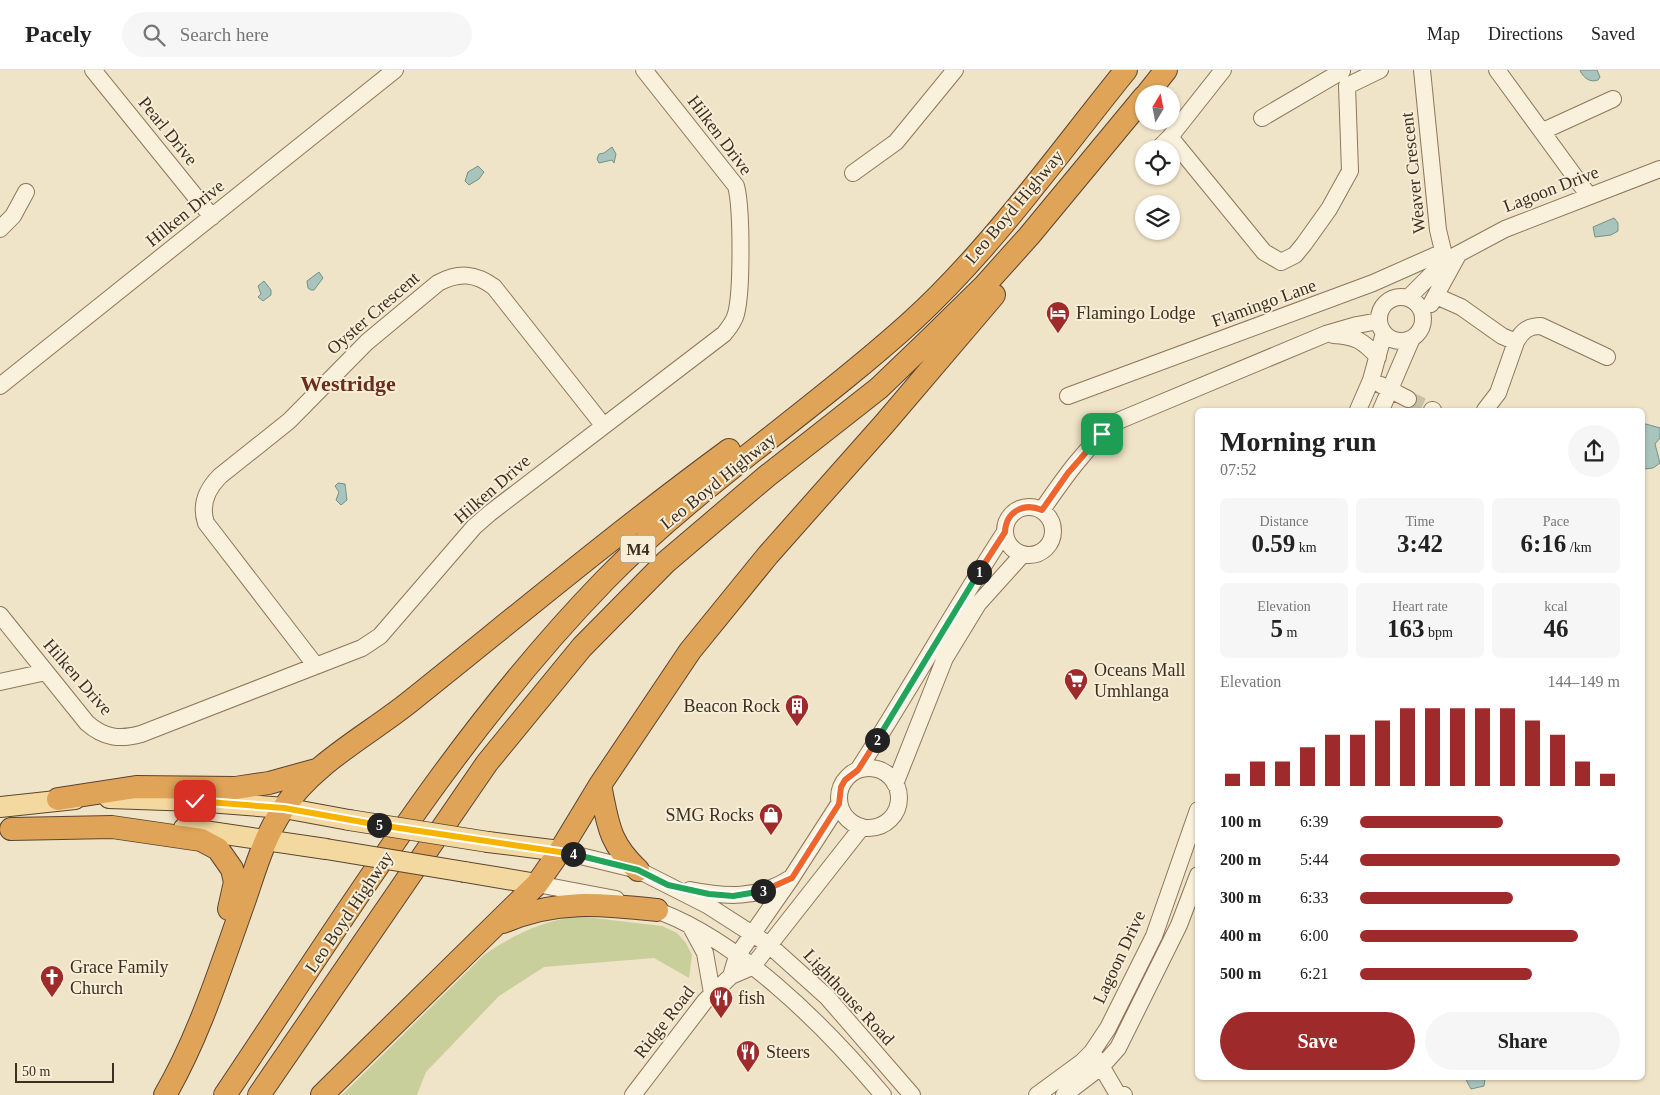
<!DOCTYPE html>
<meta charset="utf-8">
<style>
:root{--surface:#fff;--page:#f6f6f6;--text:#222;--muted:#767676;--line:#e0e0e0;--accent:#9e2a2b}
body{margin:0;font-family:Georgia,serif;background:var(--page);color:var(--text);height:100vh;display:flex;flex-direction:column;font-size:19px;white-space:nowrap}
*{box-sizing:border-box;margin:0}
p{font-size:16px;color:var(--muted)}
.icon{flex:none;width:28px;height:28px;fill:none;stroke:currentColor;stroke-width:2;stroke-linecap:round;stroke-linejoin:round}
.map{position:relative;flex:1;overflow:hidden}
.panel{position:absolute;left:1195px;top:338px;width:450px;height:672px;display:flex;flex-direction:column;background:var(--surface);border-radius:8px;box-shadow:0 1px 4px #0004}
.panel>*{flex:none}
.needle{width:32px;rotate:10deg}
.fabs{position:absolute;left:1135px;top:15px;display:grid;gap:10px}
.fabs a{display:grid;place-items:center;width:45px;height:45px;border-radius:50%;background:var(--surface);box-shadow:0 1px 4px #0004;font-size:25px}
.scale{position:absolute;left:15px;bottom:12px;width:99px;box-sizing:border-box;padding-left:5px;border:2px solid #3d2e20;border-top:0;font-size:14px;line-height:18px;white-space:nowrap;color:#3d2e20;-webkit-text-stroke:4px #f7eed8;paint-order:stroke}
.pin{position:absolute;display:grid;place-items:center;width:42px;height:42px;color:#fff;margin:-21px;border-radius:10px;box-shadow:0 2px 8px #0006}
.km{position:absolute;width:25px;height:25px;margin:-12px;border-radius:50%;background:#222;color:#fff;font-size:14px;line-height:25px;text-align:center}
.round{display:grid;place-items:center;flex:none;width:52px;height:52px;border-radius:26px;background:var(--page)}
.headline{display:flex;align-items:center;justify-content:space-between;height:85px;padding:0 25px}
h1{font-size:28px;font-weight:700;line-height:38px}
.metrics{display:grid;grid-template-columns:repeat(3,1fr);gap:8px;height:85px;padding:5px 25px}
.metrics div{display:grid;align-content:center;border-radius:8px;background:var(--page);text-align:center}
.metrics b{font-size:25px;font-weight:700}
.metrics small{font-size:14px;font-weight:400}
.metrics p{font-size:14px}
.chart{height:140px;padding:10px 25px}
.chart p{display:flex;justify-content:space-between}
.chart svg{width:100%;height:90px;margin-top:5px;stroke:var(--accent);stroke-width:6}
.button{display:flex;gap:10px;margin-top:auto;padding:10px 25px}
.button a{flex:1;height:58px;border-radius:30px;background:var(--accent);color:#fff;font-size:20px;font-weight:700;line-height:58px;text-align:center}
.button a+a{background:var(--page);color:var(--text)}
ul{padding:0 25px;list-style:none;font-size:16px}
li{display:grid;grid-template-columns:80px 60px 1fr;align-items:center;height:38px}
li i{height:12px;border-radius:6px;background:var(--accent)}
header{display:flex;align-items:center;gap:30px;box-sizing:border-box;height:70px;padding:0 25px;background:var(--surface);border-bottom:1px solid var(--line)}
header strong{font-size:24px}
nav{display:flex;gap:28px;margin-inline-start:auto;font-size:18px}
.search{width:350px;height:45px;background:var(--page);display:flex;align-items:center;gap:12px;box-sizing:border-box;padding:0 18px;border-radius:28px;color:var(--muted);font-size:19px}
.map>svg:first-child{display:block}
.green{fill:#c9cf9b}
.water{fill:#a9c4bc;stroke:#6f938a}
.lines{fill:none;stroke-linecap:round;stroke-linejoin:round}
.minor-tunnel{stroke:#ccc0a6;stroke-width:16;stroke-dasharray:16 8;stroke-linecap:butt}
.minor-casing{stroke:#8d765c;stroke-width:18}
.major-casing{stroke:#5b4430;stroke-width:22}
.highway-casing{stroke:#5b4430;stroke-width:24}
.minor{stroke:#faf1dc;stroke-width:16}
.major{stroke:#f3d9a0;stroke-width:20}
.highway{stroke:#e0a458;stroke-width:22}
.major-bridge-casing{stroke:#5b4430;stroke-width:22;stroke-linecap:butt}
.major-bridge{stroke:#f3d9a0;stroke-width:20}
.split-1-casing{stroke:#fff;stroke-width:10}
.split-2-casing{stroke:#fff;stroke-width:10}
.split-3-casing{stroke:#fff;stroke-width:10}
.split-4-casing{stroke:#fff;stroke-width:10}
.split-5-casing{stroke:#fff;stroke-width:10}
.split-6-casing{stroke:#fff;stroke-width:10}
.split-1{stroke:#f0652b;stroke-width:6}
.split-2{stroke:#22a559;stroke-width:6}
.split-3{stroke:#f0652b;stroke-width:6}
.split-4{stroke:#22a559;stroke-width:6}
.split-5{stroke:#f5b400;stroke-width:6}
.split-6{stroke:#f5b400;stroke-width:6}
.labels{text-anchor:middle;stroke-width:4;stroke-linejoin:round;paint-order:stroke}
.shield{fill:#f7eed8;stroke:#756857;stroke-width:1}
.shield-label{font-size:16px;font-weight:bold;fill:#3d2e20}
.street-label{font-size:18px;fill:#3d2e20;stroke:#f7eed8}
.poi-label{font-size:18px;fill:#3d2e20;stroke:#f7eed8;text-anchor:start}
.district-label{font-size:22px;font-weight:bold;fill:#6b2e1e;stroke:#f7eed8}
</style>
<header>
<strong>Pacely</strong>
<div class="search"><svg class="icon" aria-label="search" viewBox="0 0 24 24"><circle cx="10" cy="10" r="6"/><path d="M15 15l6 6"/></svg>Search here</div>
<nav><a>Map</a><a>Directions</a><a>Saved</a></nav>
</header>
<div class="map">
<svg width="1660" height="1025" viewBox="0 0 1660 1025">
<rect width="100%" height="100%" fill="#f0e4c8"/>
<!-- green -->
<path class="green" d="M577,846L662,856L677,863L686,873L692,885L689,908L654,888L544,897L499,926L426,1002L417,1025H342L484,885C514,864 541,852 577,846Z"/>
<!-- water -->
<path class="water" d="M1581,0H1597L1600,7L1598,10C1590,13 1584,8 1580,1Z
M612,77L616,84L614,93L612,90L599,93L597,89L599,84L604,83Z
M478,96L484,102L479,109L469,115L465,111L468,102Z
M1614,148L1618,153V161L1611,165L1595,167L1593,157Z
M319,202L323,208L314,220H311L308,218L307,211Z
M264,211L271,220V225L263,231L258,227L261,224L258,216Z
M1646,354L1660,358V368L1655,374L1660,393L1653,398L1644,399L1643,355Z
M338,413L345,414L347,430L341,435L336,430L339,422L335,416Z
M1465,1008H1485L1484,1016L1471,1019Z"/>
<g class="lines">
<!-- minor-tunnel -->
<path class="minor-tunnel" d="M1408,329L1432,340"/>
<!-- minor casing -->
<g class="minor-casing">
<path id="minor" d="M93,0L212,147
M1422,0L1438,160L1446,193
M1497,0L1589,126
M1262,48L1342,1
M1543,61L1613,29
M1170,67L1264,182L1281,192L1295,185L1304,174L1329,139L1350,101L1347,16L1380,0
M1158,79L1170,67L1223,0
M853,103L896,72L955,0
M0,159L13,146L26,122
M1436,226L1461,237L1502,266L1516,272L1498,323L1485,340
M1379 249a22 22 0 1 1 44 0a22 22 0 1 1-44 0Z
M1408,228L1445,191L1505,159L1660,99
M1431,234L1458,185
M1333,265C1356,266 1363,271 1378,287
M1516,272C1522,261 1528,256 1541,256L1607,287
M1381,315L1408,329
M0,316L395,0
M1068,326L1373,213L1443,182
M1358,340L1371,310L1384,263
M1381,340L1412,268
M1432,340H1433
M1005 461a24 24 0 1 1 48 0a24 24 0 1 1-48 0Z
M1042,440C1064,408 1087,375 1118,351L1326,264L1357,255L1379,251
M0,545L87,653C104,668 120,670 141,664L362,578L380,566L474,457L490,443L724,264C729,258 734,252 736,244C742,222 742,138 736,116L644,0
M316,596L206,453C200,435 207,419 220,406L289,351L367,272L438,213C459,202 475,203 494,217L603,355
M0,612L46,602
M839 728a30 30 0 1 1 60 0a30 30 0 1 1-60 0Z
M858,700C909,621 954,540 1005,462
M895,714L945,588L978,534L1023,484
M839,734L790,810L737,886L731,906L752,897L862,757
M560,781L638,800L707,835L768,874L827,927L912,1025
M537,814L616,829
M690,820C725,827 758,829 789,809
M647,837C735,865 825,956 883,1025
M692,859L705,883L712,923
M1097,989L1117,1023L1124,1025
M633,1025L705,931L731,906
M1037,1025L1082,992L1092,982L1108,958L1154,866L1198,740
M1064,1025L1102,996L1118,978L1179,855L1198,805"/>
</g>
<!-- major casing -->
<g class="major-casing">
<path id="major" d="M109,728L195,731L284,738L349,750
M0,737L75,729
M184,758L326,779
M488,772L560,781
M465,802L537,814"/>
</g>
<!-- highway casing -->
<g class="highway-casing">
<path id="highway" d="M1147,24L1166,0
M600,715C608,753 608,772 638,800
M58,729L136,717L235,718L269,713L316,700
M11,759L112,757L201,770L218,779L232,799L235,812L229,839
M503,852C556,829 601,834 657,840
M165,1025C199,967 221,896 244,832C255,800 264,767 283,739C314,692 369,665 412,630C517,546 620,460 729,380
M225,1025C344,848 456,663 605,510C699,414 812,342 911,252C992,178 1057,85 1126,0
M259,1025L487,693L582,577L666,492L767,406L879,318L929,270L984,216L1029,166L1144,27
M322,1025L537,814L560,781L600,715L690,581L768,485L885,353L994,225"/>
</g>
<!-- minor -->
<use href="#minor" class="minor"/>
<!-- major -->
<use href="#major" class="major"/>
<!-- highway -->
<use href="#highway" class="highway"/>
<!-- major-bridge casing -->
<g class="major-bridge-casing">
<path id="major-bridge" d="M349,750L488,772
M326,779L465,802"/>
</g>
<!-- major-bridge -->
<use href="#major-bridge" class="major-bridge"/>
</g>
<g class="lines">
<!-- split-1 casing -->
<g class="split-1-casing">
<path id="split-1" d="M979,502L1005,462C1006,442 1023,432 1042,440L1068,403L1102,364"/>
</g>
<!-- split-2 casing -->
<g class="split-2-casing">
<path id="split-2" d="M877,670L979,502"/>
</g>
<!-- split-3 casing -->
<g class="split-3-casing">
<path id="split-3" d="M763,821L792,808L839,734L841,717L845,710L858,700L877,670"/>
</g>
<!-- split-4 casing -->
<g class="split-4-casing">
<path id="split-4" d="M573,784L638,800L668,815L709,824L733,826L763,821"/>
</g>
<!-- split-5 casing -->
<g class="split-5-casing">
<path id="split-5" d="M379,755L573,784"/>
</g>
<!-- split-6 casing -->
<g class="split-6-casing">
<path id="split-6" d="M195,731L284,738L379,755"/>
</g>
<!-- split-1 -->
<use href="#split-1" class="split-1"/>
<!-- split-2 -->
<use href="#split-2" class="split-2"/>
<!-- split-3 -->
<use href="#split-3" class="split-3"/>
<!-- split-4 -->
<use href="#split-4" class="split-4"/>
<!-- split-5 -->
<use href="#split-5" class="split-5"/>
<!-- split-6 -->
<use href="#split-6" class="split-6"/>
</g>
<!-- icons -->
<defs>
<g id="hotel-pin" transform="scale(1.25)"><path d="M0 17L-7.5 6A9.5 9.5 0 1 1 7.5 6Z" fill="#9e2a2b" stroke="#f7eed8"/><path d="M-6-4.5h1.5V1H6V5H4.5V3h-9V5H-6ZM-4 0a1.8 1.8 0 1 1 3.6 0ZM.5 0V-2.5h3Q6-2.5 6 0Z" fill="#fff"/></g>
<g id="supermarket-pin" transform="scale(1.25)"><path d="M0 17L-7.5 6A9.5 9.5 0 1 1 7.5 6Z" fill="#9e2a2b" stroke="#f7eed8"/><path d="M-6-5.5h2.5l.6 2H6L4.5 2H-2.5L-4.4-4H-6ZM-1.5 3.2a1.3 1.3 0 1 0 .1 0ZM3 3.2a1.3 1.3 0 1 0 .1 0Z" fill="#fff"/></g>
<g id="building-pin" transform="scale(1.25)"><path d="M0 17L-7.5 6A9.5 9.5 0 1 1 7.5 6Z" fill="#9e2a2b" stroke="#f7eed8"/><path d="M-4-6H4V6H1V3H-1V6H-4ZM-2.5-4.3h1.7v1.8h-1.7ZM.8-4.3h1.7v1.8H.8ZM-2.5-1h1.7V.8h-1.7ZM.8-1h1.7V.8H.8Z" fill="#fff"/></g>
<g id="shop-pin" transform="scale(1.25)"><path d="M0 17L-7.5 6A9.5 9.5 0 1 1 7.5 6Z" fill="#9e2a2b" stroke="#f7eed8"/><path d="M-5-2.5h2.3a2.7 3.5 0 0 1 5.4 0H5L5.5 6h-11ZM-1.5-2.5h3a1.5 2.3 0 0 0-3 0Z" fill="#fff"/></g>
<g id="church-pin" transform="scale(1.25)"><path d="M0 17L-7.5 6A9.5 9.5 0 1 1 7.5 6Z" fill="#9e2a2b" stroke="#f7eed8"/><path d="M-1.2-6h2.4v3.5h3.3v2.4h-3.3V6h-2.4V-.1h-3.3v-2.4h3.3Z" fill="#fff"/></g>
<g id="restaurant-pin" transform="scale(1.25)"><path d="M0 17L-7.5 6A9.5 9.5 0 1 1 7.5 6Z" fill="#9e2a2b" stroke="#f7eed8"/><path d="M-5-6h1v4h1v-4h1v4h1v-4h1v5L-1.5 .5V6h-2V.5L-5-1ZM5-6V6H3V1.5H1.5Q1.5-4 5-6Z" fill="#fff"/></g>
</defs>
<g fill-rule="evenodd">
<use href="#hotel-pin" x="1058" y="243"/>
<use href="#supermarket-pin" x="1076" y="610"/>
<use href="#building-pin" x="797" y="636"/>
<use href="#shop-pin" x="771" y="745"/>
<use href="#church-pin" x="52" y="907"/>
<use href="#restaurant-pin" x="721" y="928"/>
<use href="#restaurant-pin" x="748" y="982"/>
</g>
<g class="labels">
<!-- shield labels -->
<rect class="shield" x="620.5" y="465.5" width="35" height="27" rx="4"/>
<g class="shield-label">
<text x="638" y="485">M4</text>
</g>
<!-- street labels -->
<g class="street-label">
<text transform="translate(168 61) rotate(51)" y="6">Pearl Drive</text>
<text transform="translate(720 65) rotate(53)" y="6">Hilken Drive</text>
<text transform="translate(1413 103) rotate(-96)" y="6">Weaver Crescent</text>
<text transform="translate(1551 119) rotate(-21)" y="6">Lagoon Drive</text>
<text transform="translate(1014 137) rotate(-50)" y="6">Leo Boyd Highway</text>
<text transform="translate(185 143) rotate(-39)" y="6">Hilken Drive</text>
<text transform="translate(1264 233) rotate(-20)" y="6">Flamingo Lane</text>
<text transform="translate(373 243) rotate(-41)" y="6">Oyster Crescent</text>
<text transform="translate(718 411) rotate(-39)" y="6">Leo Boyd Highway</text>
<text transform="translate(492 419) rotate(-41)" y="6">Hilken Drive</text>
<text transform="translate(78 607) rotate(49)" y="6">Hilken Drive</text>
<text transform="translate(349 842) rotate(-56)" y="6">Leo Boyd Highway</text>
<text transform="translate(1119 887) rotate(-65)" y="6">Lagoon Drive</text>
<text transform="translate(849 927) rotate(47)" y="6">Lighthouse Road</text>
<text transform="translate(664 952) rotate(-52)" y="6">Ridge Road</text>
</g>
<!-- poi labels -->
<g class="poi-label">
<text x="1076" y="249">Flamingo Lodge</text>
<text x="1094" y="606">Oceans Mall<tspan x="1094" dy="21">Umhlanga</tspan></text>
<text x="780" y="642" text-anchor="end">Beacon Rock</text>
<text x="754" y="751" text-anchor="end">SMG Rocks</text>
<text x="70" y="903">Grace Family<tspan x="70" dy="21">Church</tspan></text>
<text x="738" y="934">fish</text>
<text x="766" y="988">Steers</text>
</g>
<!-- district labels -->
<g class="district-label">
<text x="348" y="321">Westridge</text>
</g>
</g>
</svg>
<div class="fabs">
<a><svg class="needle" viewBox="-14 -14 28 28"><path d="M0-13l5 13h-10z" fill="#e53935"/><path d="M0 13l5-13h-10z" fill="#767676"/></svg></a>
<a><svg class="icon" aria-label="locate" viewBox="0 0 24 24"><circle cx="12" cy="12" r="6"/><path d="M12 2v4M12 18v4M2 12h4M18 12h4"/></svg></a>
<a><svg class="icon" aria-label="layers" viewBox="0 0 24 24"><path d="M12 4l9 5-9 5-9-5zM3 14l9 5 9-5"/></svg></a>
</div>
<div class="scale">50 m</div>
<div class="pin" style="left:1102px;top:364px;background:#1e9e55"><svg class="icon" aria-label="arrive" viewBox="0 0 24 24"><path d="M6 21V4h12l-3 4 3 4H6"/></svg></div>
<div class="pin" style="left:195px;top:731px;background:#d93025"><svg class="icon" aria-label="check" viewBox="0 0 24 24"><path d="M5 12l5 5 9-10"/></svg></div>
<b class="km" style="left:979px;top:502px">1</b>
<b class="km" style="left:877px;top:670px">2</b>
<b class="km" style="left:763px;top:821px">3</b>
<b class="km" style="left:573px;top:784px">4</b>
<b class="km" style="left:379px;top:755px">5</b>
<section class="panel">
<div class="headline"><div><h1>Morning run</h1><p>07:52</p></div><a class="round"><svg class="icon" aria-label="share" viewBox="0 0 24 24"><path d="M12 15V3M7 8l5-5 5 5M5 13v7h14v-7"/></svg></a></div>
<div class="metrics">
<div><p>Distance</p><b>0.59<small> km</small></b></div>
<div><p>Time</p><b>3:42</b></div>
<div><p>Pace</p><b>6:16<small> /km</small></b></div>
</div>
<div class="metrics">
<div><p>Elevation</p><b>5<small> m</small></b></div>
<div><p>Heart rate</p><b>163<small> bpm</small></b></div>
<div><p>kcal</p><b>46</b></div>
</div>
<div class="chart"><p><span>Elevation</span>144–149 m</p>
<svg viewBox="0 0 160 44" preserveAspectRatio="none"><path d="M5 44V38M15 44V32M25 44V32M35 44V25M45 44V19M55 44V19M65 44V12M75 44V6M85 44V6M95 44V6M105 44V6M115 44V6M125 44V12M135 44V19M145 44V32M155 44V38"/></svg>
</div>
<ul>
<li><b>100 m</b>6:39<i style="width:55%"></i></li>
<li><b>200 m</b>5:44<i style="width:100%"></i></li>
<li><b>300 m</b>6:33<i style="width:59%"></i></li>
<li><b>400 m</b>6:00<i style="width:84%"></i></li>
<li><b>500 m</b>6:21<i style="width:66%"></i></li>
</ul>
<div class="button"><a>Save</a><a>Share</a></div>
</section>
</div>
